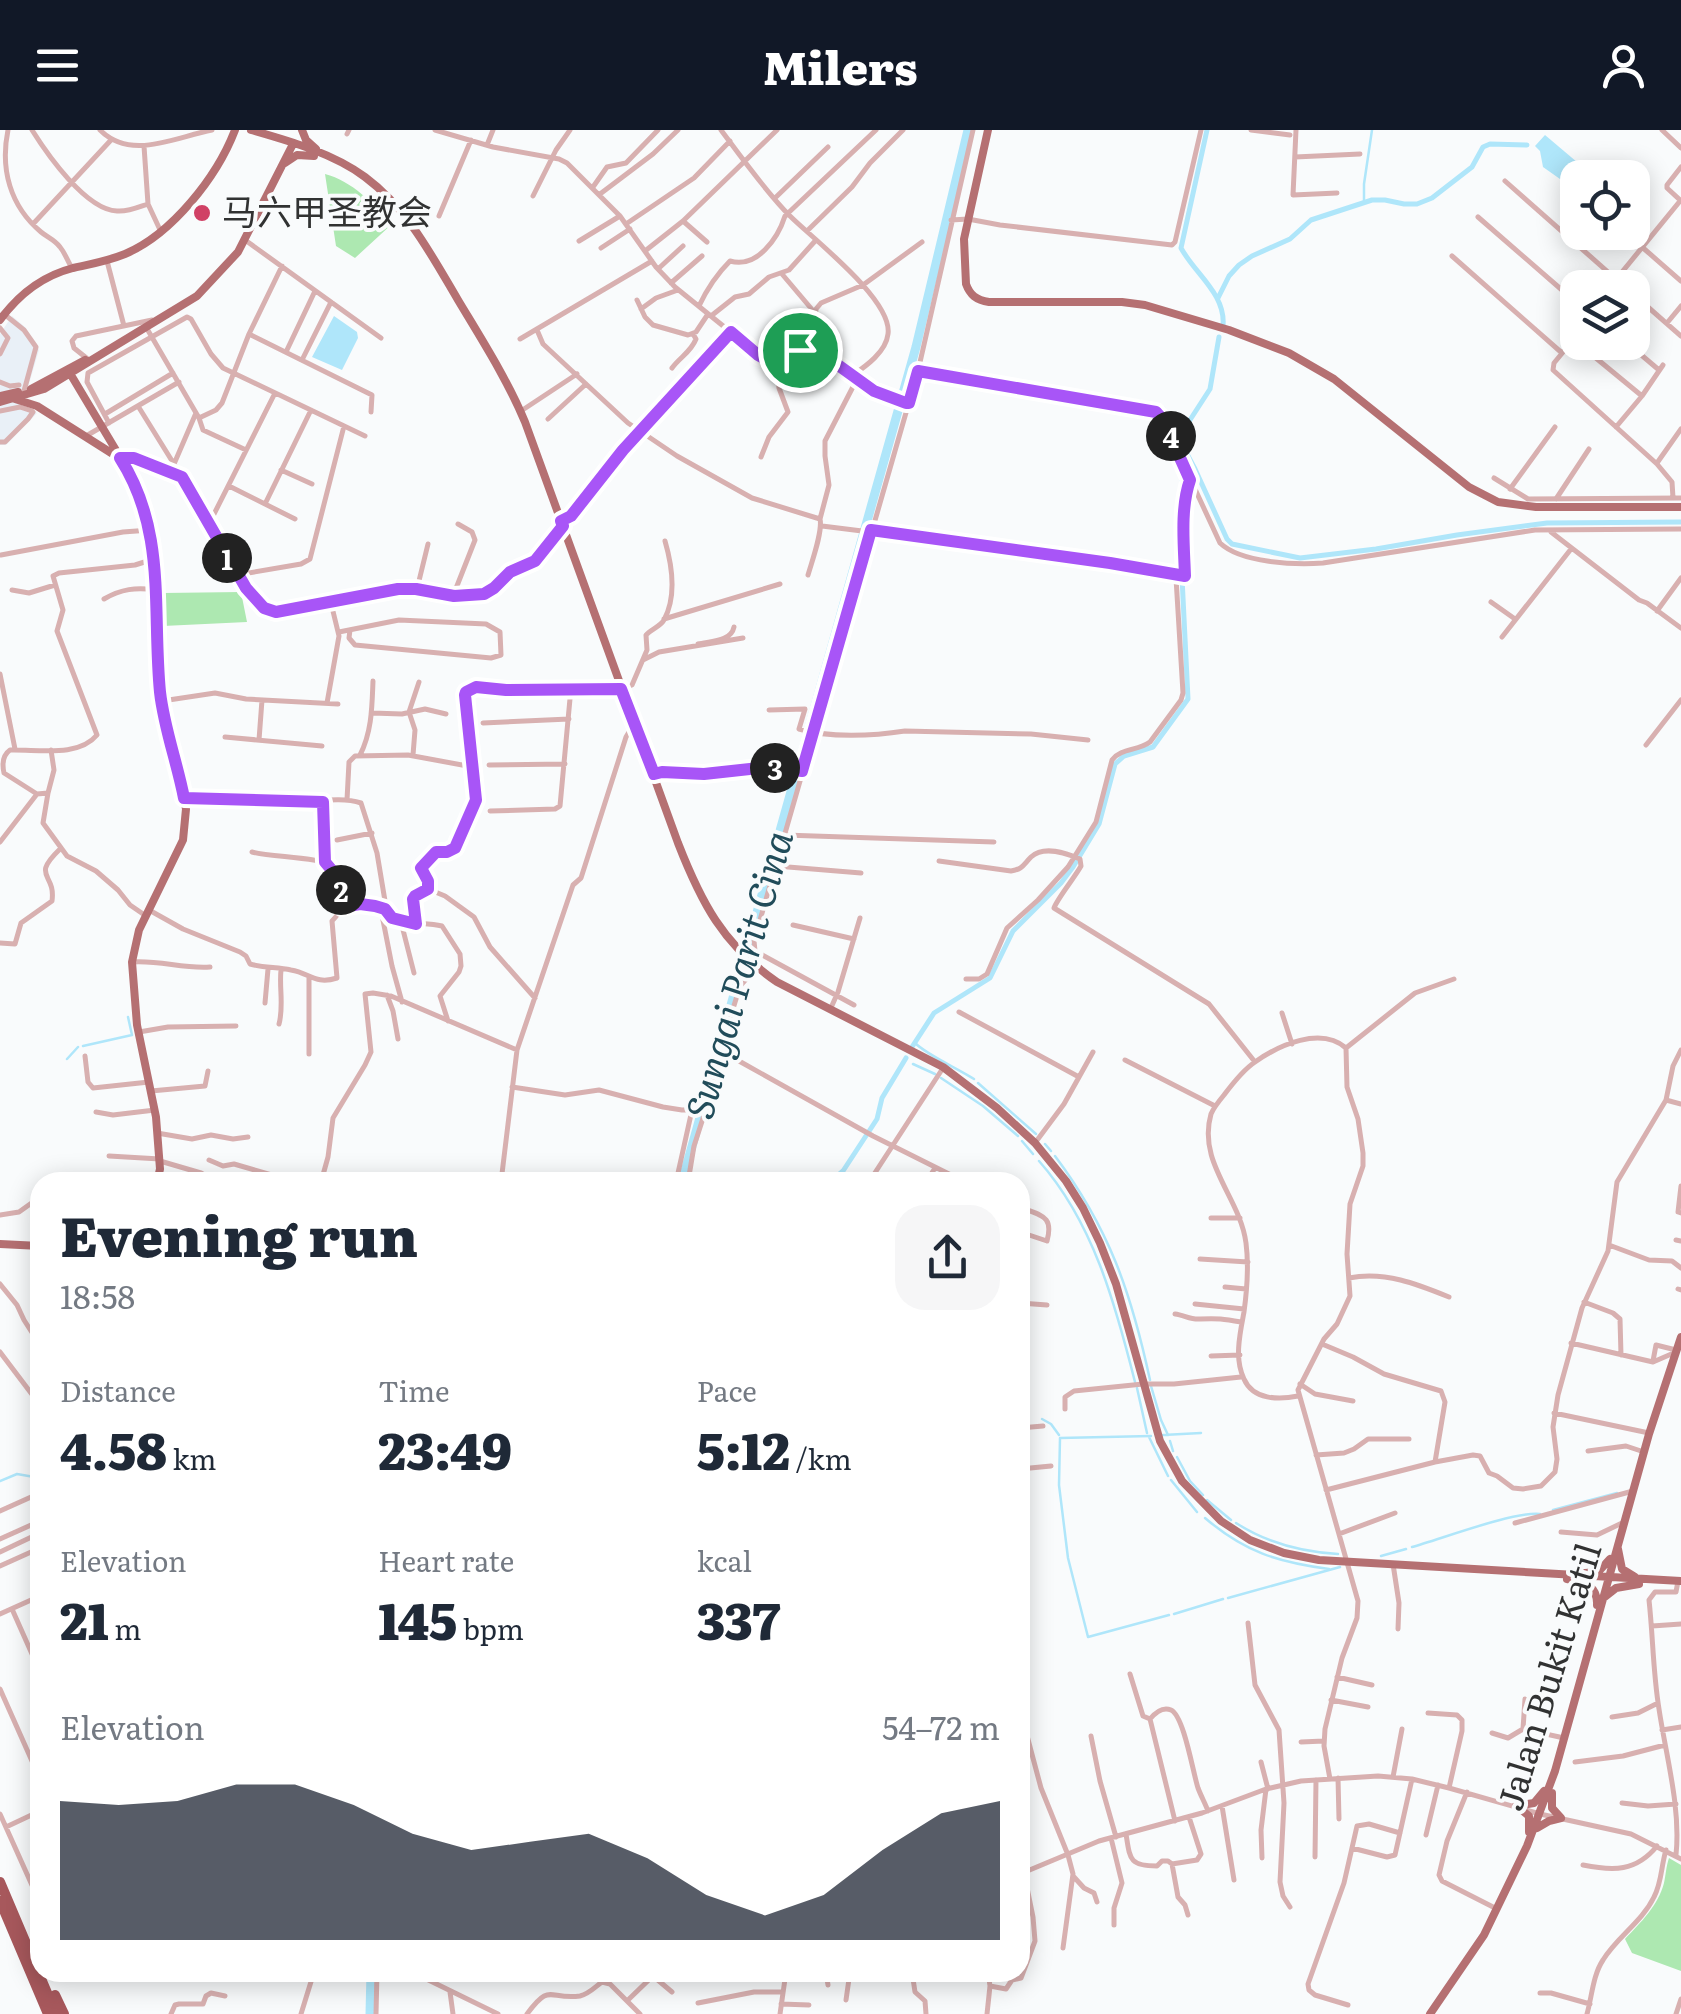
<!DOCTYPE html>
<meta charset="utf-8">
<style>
:root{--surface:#fff;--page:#f6f6f7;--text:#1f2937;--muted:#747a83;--accent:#111827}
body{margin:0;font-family:Literata,"Noto Sans SC",serif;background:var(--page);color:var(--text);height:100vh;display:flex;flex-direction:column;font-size:38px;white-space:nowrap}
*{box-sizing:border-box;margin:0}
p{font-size:32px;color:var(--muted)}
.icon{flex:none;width:55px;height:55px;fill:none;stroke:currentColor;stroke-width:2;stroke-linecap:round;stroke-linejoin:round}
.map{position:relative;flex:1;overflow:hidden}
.sheet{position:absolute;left:30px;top:1042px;width:1000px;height:810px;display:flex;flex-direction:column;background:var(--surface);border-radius:30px;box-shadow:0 5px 25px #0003}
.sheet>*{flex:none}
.tools{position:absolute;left:1560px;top:30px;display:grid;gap:20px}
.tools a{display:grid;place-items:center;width:90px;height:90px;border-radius:20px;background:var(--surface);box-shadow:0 5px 25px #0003;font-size:50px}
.pin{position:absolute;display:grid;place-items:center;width:85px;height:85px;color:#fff;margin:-42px;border:5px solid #fff;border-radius:50%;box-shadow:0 2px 10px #0007}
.km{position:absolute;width:50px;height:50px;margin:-25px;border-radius:50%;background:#222;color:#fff;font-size:28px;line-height:50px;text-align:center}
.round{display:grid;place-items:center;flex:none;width:105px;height:105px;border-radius:30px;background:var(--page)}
.summary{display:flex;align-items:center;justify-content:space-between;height:170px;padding:0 30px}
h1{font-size:55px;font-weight:800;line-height:75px}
.metrics{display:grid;grid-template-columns:repeat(3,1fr);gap:15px;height:170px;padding:10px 30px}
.metrics div{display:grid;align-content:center}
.metrics b{font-size:50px;font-weight:800}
.metrics small{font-size:28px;font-weight:400}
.metrics p{font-size:28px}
.chart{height:280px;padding:20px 30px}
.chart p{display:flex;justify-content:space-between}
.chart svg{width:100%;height:180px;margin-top:10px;fill:var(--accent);opacity:.7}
header{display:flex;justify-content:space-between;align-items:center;height:130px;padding:0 30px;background:var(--accent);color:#fff;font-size:45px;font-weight:800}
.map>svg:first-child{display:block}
.built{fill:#e9f0f7}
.green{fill:#ade8b1}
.water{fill:#afe6fa}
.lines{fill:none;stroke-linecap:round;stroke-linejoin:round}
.stream{stroke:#afe6fa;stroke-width:2.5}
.canal{stroke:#afe6fa;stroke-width:5}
.river{stroke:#afe6fa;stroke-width:9}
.minor{stroke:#d8b0b0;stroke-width:5}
.major{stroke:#b57072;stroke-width:8}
.highway{stroke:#a7585c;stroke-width:10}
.route-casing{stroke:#fff;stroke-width:20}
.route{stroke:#a855f7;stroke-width:12}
.poi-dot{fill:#d04165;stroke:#f9fbfc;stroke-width:4}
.labels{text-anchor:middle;stroke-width:8;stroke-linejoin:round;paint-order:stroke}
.poi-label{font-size:35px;fill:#313232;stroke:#f9fbfc;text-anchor:start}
.street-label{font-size:35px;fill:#313232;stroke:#f9fbfc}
.water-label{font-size:38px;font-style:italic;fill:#214c5a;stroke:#f9fbfc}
</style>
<header><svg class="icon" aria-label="menu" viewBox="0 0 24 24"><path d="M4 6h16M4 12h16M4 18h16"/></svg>Milers<svg class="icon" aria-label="person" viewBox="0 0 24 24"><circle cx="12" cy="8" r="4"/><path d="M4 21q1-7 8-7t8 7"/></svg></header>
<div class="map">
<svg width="1681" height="1884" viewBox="0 0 1681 1884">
<rect width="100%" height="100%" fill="#f9fbfc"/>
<!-- built -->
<path class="built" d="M12,186L25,197L39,220L23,274L37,283L6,315H0V204Z"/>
<!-- green -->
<path class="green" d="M325,44C352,51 374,74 392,94L355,128L336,116Z
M241,462L247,492L163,496V463Z
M1669,1728L1681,1735V1841L1632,1823L1625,1809C1641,1792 1658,1776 1664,1753C1666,1744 1666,1737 1669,1728Z"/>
<!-- water -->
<path class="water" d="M1545,5L1584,38L1585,41L1578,48L1572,57H1566L1560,49L1543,37L1540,21L1535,16Z
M334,186L357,202L358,208L342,240L312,227Z"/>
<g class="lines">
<!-- stream -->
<path class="stream" d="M1364,73V54L1372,0
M915,913C927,925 957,938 974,949
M83,916L132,905L128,887
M67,929L78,917
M913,934L935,944
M941,948L983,976L1018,1006
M978,953L1036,1004
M1022,1011L1033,1024
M1045,1014L1051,1021
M1055,1026C1109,1098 1131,1162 1150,1250
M1039,1031C1093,1092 1115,1173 1135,1252
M1151,1256L1161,1290L1168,1305
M1137,1258L1147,1303
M1042,1289L1051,1294L1059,1305
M1163,1305L1201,1303
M1151,1306L1060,1308L1059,1355L1068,1428L1088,1507L1169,1485
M1149,1307L1168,1346
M1170,1311L1173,1321
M1177,1327L1190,1351L1203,1365
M1171,1350L1197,1382
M0,1351L17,1344L40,1348
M1207,1370L1231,1390
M1553,1380L1617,1363
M1205,1388C1245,1422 1277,1432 1329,1439
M1236,1393C1267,1413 1301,1422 1338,1424
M1412,1417C1441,1409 1515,1381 1540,1384
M1381,1426L1406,1419
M1228,1468L1340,1437
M1174,1484L1223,1469"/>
<!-- canal -->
<path class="canal" d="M1207,0L1181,118C1195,144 1226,164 1223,196
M1218,168L1229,146L1239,135L1252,126L1290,109L1311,90L1372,70H1385L1404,74H1417L1432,68L1472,37L1483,17L1490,14L1527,15
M927,237L1144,273L1163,279L1195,339L1227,409L1232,414L1300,428L1376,419L1457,405L1547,393L1681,392
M1179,307L1210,259L1219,207
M912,917L934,883L990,848L1013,801L1061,753L1073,737L1099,694L1115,634L1124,626L1153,617L1188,569L1180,407L1182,351L1185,345
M823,1052L835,1048L843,1041L877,989L882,968L906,928"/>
<!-- river -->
<path class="river" d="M724,900L916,217L968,0
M682,1052L715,934
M370,1884L371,1842"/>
<!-- minor -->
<path class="minor" d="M8,0C0,39 10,76 41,102C47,107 55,110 60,117C65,123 68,132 72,138
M32,0C47,24 86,80 117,81C128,82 139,77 148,74L144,16
M100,0C131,31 175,7 212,0
M435,0L493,17L559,29L567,33L620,86L656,137L675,157L759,225L777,235C797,230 798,210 821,221L874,261L909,273
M721,0C741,27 766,62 790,86C813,109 893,170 888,204C886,222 866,236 853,245
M1251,0L1290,5
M1296,0L1293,65L1337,63
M1662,0L1681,18
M347,4L349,0
M487,15L493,0
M1295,27L1360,24
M1681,37L1667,55V58L1681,71
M1505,51L1626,158
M593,57L607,37L626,33L658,0
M600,64L653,24L678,0
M533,66L556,20L570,0
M775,68L828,17
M148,74L161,102
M439,86L471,10
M1478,87L1578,174
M951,90L968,89L1000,95L1172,115L1175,112L1201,0
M683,91L707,112
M33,94L111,10
M626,94L694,48L730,11
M807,101L852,57L870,33L903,0
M245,110L381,208
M579,111L620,86
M1642,117L1681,151
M601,118L630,99
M645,121L683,91L777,0
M1452,126L1562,223
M107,131L124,196
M658,139L683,116
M782,144L815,183
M671,153L702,126
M1609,158L1680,71
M1632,163L1681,206
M637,170L645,187L653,195L688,205L696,202L708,184
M699,176C707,159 716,145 730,131C757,139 778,108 785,86L876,0
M641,179L656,168L678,160
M4,184L24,200L36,217L24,261
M711,186L735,167L749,164L769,147L789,140L816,110
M1667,193L1681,176
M146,197L199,288L203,300L246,320
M0,198L8,208L0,224
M537,200L543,214L628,293L640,301L731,201
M249,204L372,265L371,282
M1578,204L1554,233L1553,240L1657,334L1672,352L1673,368
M520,209L652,131
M1574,210L1642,266
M1626,212L1659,240
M286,222L315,161
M89,230L74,218L72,211L76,206L152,190
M302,230L331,172
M767,230L810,197L815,189L816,179L821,173L863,155L922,112
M672,238C680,227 691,222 696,209L693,204
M918,241L1156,282L1163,290L1220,413C1241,433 1295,435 1323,433L1535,400L1681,399
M0,252L10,256L19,255
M138,276L182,347L237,445L259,474L271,482L295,480L398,459H417L449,466L483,464L495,458L510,442L535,431L563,397
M0,281L20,277L32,281
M521,281L577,244
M105,284L173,243
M199,288L216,280L222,273L249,204L282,136
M548,289L586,254
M109,293L87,252L88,243L187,187L191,189L211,224L223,238L365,306
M1616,297L1642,266L1663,235
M86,306L179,252
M0,312H5L28,289L33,282
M761,327L769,307L788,282L779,258L777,235
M122,328H134L182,347
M1657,333L1681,299
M174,334L196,283
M281,340L312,354
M1494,348L1528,369L1681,368
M229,356L295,389
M1510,359L1555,297
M1556,369L1589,319
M265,374L311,280
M820,389L829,355L825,326V311L857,249
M561,391L571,386L598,349L640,301L677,326L752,368L820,389C823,401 812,431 808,445
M209,394L275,263
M822,396L870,402
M871,400L1110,433L1166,442L1176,448L1183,563L1181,570L1150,612C1138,621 1121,618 1112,630L1096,692L1068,737L1038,770L1007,798L987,844L979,849H966
M1551,402L1639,470L1647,473L1681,498
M1,425L123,402L150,400
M237,445L301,434L310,429L344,296
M1173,445H1186C1183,415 1180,381 1190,352
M417,459L428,414
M12,460L29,463L55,455
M453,466L475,410L472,402L458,394
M104,469C121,459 136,457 156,460
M1491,472L1515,489
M1657,481L1681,448
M664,489L780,454
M339,502L399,490L486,494L500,502L501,525L491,528L355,515L349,508L350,500
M1502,507L1571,419
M698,514C710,511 731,512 734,497
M643,530L659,522L743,508
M0,544L15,619
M162,571L215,563L246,569L338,574
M327,573L339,506L331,473
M769,580L805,579L799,599C828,608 874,606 905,601L1031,604L1088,610
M372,583L402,584L425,579L446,584
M483,593L569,589
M225,607L322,616
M259,610L262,570
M1646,615L1681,570
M360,625C372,602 372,576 373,551
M413,625L415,600L409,582L419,552
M489,635L565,634
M654,644L662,642L725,643L768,637L803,641
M48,663L43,693L67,726L96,741L118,760L130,775L146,786
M37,664L4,643C2,634 3,625 10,620C37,619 78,628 97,605L57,501L63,480L53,446L59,443L135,435L154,429
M37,664L48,663L54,640L51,620
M185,668C220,666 254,671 289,672C312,673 339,666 361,673L377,723L387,783C404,797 422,791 442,796L460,824L461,836L459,842L440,866L448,891
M347,670L349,632L355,626L408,625L473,637
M323,672L325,732
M490,681L555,679L560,676L571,558
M476,682L466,562L471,558L506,560L621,559L632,555L647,520L646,505C651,499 660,497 664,490C677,466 672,435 665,411
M784,705L994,712
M337,710L372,703
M0,712L37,664
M939,731L1011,741C1023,739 1023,735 1031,727C1044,715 1066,723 1080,729L1081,736C1075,747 1057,769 1054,778L1209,874L1255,932
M776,736L861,743
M428,759L445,766L474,787L490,817L535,868
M342,777L360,774L383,779
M149,780L183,799L240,822L246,826L250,834C264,838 277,837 291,840C310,843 315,855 337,848L332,791C341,782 343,776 342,763C341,753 339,742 330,735C319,727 270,727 252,722
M381,780L392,836L402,872
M401,792L414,843
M417,794C416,771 403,773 428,759V751L421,738L435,723L447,722L455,718L474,675
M793,795L854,809
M0,813L15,814L21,793L52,771C56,742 30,748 60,719
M132,832C160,830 183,839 210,837
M387,865L393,881L398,909
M265,873L268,839
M854,875L755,821L754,811L918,241L973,0
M830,880L838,862L860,788
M959,882L1079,947
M1282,883L1292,914
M279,894C284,876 279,858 281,840
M139,902L168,897L236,896
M721,918L739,931L873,1006L965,1052
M1346,918L1415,863L1454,849
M309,924V848
M85,926L88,952L93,958L149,952
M1125,930L1215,976
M512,957L565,965L599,960L663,977L682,980L706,979L721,918L740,856L756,838
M151,961L205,956L208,941
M1666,970L1681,974
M96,982L113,985L155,980
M157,1003L192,1009L211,1005L233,1009L248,1007
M1035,1013L1064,974L1093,922
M109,1026L160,1029
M209,1030L223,1036L234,1034L282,1048L311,1052
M160,1031L201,1043L216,1052
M321,1052L328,1027L333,988L365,935L371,922L365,864L373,863L391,866L517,920
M501,1052L517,920L573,755L581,748L626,607L629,602L637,597
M676,1052L692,980
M688,1052L694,1016L706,979
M869,1052L943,938
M926,1052L935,1038
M1681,1056L1678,1082L1681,1083
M1020,1077C1041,1086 1054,1085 1047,1111L1020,1102
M0,1085L19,1082L40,1067
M1211,1088H1240
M1676,1110L1681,1111
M1609,1115L1649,1130L1672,1131L1681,1138
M33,1116L40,1139
M1200,1129L1248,1132
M1349,1148C1385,1141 1417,1154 1449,1167
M0,1154L17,1175L24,1190L40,1215
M1225,1157L1246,1159
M1678,1159L1681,1160
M1584,1172L1613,1183L1620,1189L1621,1225
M1020,1173L1047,1175
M1195,1174L1244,1179
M1175,1184C1184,1185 1191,1190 1200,1189C1217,1188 1224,1189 1241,1192
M1571,1213L1653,1232L1676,1222
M1322,1214L1353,1227L1384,1244L1441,1261L1445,1272L1435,1332
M0,1222L34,1267
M1211,1226L1240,1225
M1653,1231L1656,1215L1676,1220
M1300,1254L1315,1264L1353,1271
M1298,1266C1279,1270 1253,1270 1244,1249C1234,1229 1240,1203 1244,1182C1247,1160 1249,1136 1246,1113C1240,1067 1197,1033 1211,984C1214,977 1219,971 1224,965C1233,953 1243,940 1255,932C1279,915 1321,896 1346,918L1347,957L1358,989L1363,1023V1036L1350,1074L1347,1124L1350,1166L1337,1194L1324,1209L1298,1260L1358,1471L1357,1488L1342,1528L1325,1599L1324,1616L1330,1649
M1065,1279V1267L1074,1261L1143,1254H1174L1241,1247
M1554,1283L1649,1303
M1020,1298L1043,1296
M1588,1321L1626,1316L1644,1322
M1316,1325L1344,1323L1354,1319L1368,1309H1409
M1020,1339L1051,1336
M1326,1360L1435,1332L1473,1325L1480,1326L1489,1343L1497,1346L1513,1358L1523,1359L1541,1356L1555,1342L1557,1329L1553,1297L1558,1265L1582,1178L1608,1121L1617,1052L1666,970L1673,936L1681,920
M0,1381L40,1363
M1515,1393L1633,1361
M1561,1402L1597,1405L1622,1393
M1339,1404L1395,1383
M0,1409L40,1391
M0,1422L40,1403
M1393,1434L1399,1473L1398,1499
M0,1436L40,1418
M12,1479L40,1542
M0,1484L40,1466
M1248,1493L1255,1555L1279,1600L1284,1673L1280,1752L1283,1766L1290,1777
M1652,1496L1681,1494
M1130,1544L1143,1586L1150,1589L1175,1691
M1337,1547L1372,1555
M0,1559L40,1649
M1525,1569L1523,1599L1564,1608
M1331,1570L1368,1577
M1428,1583L1457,1585L1462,1590V1601L1449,1658
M1612,1587L1638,1583L1658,1573
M1150,1589C1155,1583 1162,1576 1171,1580C1184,1586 1193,1643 1198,1658C1201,1666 1205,1673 1208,1681
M1662,1600L1681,1597
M1026,1602L1041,1658L1068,1725L1073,1744L1063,1818
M1492,1603L1508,1608L1523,1599
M1091,1606L1100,1651L1116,1707
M1301,1612L1324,1611
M1261,1632L1268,1659
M1575,1632L1623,1626L1665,1615
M1393,1647L1402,1599
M1338,1648L1339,1689
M1467,1662L1447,1711L1439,1745L1442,1751L1497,1779
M1622,1673L1648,1676L1676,1674
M1222,1676L1234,1750
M0,1684L40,1773
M6,1697L40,1681
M1126,1704C1130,1729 1129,1736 1157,1736L1162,1731H1168L1172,1734L1197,1730L1201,1724L1189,1687
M1426,1705L1438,1655
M1111,1708L1122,1753L1114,1778V1795
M1352,1718L1387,1727L1395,1725L1412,1649
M1676,1725C1681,1678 1666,1626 1659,1579C1653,1543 1653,1506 1649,1470L1655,1462H1676L1678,1451
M1315,1727L1316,1650
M1262,1728L1261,1700L1266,1659
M1172,1734L1178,1767L1185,1775L1188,1785
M1583,1735C1613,1741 1636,1742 1657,1716
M1020,1744L1099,1711L1202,1683L1266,1659L1301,1651L1378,1646L1412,1649L1449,1658L1540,1684L1631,1704L1681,1729
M1074,1747L1084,1758L1094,1763L1097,1772
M1020,1817L1022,1827
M412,1842L498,1884
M826,1842L828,1855
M912,1842L915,1862L925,1871L926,1884
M653,1846L672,1862
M990,1856L1006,1859L1012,1850L1021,1848L1035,1811L1033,1787L1024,1743
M450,1862L453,1884
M1540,1863H1551L1590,1874
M628,1870L657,1842
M846,1870L850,1842
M698,1873L754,1862H783
M781,1874L809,1875
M1348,1875L1315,1865L1309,1860L1308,1854L1344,1753L1357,1696L1369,1694L1400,1703
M171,1884L175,1875L179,1874H203L206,1866L211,1863L225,1866
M301,1884L314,1842
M376,1884L377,1842
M527,1884C551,1852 548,1870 580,1866C589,1864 595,1857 602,1852L610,1854L640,1884
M780,1884L786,1842
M987,1884L990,1856L988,1842
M1587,1884C1592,1866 1593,1845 1603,1830C1617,1807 1642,1792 1654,1767C1662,1752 1661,1736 1666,1720
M1676,1884L1681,1869"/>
<!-- major -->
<path class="major" d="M251,0C289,11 333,23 365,47C407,78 432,126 458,170C482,210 507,249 525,292L678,713C701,772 723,815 777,852L943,937L997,978L1035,1013L1066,1051L1083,1078L1100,1113L1116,1154L1160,1311L1182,1351L1221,1391L1250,1410L1284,1423L1319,1430L1681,1451
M302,0L306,10L316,19
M988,0L964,109L966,154C970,165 976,170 989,172H1122L1145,175L1229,200L1289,223L1334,249L1469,357L1498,372L1536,377H1681
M285,33L297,25L314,26
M0,190C19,164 42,146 73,138C91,134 108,131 125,124C172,104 217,47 235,0
M68,240L129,342L149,394L156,444L161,562L186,679L183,710L139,800L132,832L137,895L156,987L160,1039L157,1052
M31,259L85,230
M0,266L18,262
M15,269L37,276L116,326
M0,272L44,259L197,166L238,122L293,14
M0,1114L40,1116
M1618,1419L1622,1439L1635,1447
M1585,1443L1598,1442L1610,1429
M1567,1449C1584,1453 1598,1455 1597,1475
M1602,1469L1616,1458L1639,1454
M1516,1676L1534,1673L1544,1661
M1518,1677L1529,1686V1702
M1537,1698L1549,1691L1561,1688L1552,1678V1663
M1430,1884L1484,1805L1527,1716L1555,1641L1649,1304L1681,1207"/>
<!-- highway -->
<path class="highway" d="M0,1752L56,1884
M0,1771L48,1884
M55,1865L64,1884"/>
</g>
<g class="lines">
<!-- route casing -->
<g class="route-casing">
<path id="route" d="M731,202L758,225L777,235C791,232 797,217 813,217L874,261L906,273H909L918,241L1156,282L1163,290L1190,350C1180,379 1184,415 1185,446L1110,433L871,400L802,641L768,637L704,644L662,642L654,644L621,559L506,560L476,557L466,562L465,565L476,670L455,718L447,722H436L421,738L428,751V759L415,766L413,769L416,794L392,788L385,779L375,776L360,774L342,777L340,750L325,732L323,672L184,668C177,632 164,598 160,562C152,480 167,401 120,328H134L182,347L246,458L264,478L276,482L398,459H416L454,466L484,464L494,458L510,442L535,431L563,396L561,391L571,386L623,320Z"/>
</g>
<!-- route -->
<use href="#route" class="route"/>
</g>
<!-- markers -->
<circle class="poi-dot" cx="202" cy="83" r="10"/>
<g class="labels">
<!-- poi labels -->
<g class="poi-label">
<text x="222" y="95">马六甲圣教会</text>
</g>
<!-- street labels -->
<g class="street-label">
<text transform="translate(1550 1547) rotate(-73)" y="12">Jalan Bukit Katil</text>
</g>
<!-- water labels -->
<g class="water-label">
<text transform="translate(740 845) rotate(-74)" y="13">Sungai Parit Cina</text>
</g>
</g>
</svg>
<div class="tools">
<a><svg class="icon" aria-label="locate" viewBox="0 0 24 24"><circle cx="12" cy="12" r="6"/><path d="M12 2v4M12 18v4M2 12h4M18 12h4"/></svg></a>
<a><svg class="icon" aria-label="layers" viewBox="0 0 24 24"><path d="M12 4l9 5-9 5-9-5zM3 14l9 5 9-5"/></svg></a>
</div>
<div class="pin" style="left:800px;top:220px;background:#1e9e55"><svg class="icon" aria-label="arrive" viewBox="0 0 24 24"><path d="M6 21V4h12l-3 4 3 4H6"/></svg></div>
<b class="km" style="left:227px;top:428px">1</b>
<b class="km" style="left:341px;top:760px">2</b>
<b class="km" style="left:775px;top:638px">3</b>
<b class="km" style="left:1171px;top:306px">4</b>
<section class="sheet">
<div class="summary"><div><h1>Evening run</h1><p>18:58</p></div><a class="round"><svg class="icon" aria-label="share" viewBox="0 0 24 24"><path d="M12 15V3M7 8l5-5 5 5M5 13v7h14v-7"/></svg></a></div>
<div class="metrics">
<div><p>Distance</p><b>4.58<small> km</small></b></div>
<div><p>Time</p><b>23:49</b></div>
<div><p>Pace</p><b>5:12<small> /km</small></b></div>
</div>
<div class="metrics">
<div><p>Elevation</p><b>21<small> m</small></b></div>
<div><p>Heart rate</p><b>145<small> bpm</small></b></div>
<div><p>kcal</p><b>337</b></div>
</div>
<div class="chart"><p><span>Elevation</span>54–72 m</p>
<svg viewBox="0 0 160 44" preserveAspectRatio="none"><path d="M0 44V10L10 11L20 10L30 6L40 6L50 11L60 18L70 22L80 20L90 18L100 24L110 33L120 38L130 33L140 22L150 13L160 10V44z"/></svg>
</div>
</section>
</div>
